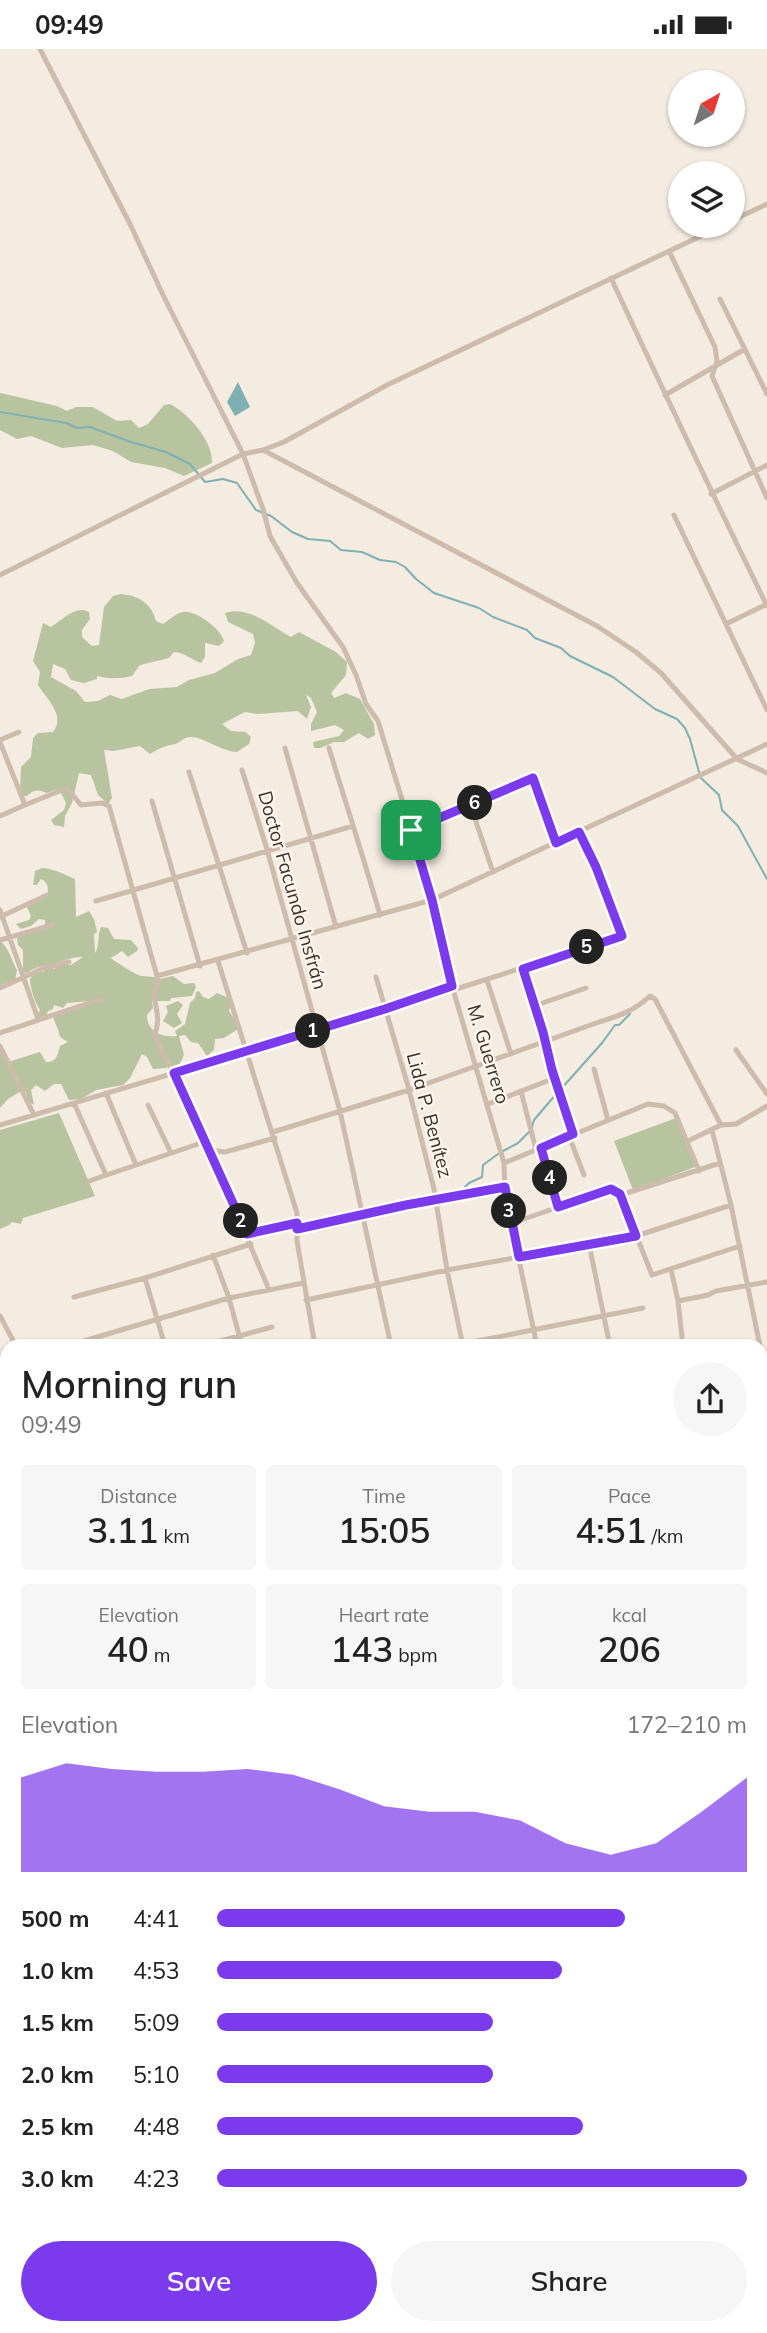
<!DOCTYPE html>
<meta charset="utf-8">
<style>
:root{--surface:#fff;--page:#f6f6f6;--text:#222;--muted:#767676;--accent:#7c3aed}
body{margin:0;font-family:Mulish,sans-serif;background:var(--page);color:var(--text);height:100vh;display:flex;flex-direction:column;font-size:26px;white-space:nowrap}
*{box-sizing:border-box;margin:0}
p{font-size:23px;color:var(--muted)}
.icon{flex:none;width:38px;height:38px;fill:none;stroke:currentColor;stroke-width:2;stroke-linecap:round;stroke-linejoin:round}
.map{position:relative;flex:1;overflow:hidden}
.drawer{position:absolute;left:0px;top:1290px;width:768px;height:996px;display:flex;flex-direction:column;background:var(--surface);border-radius:21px 21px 0 0;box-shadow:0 2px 5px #0004}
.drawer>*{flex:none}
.needle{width:46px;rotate:39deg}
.tools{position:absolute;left:668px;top:21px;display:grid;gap:14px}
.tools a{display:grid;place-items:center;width:77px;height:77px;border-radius:50%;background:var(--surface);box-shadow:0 2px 5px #0004;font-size:35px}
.pin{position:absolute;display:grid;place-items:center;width:60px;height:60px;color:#fff;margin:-30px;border-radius:14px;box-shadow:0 4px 10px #0006}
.km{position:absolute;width:35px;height:35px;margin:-18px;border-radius:50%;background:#222;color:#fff;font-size:19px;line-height:35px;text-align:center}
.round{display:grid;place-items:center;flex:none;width:74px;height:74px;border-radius:37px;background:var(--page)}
.head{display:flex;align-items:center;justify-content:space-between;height:119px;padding:0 21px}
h1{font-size:38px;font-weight:600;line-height:52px}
.metrics{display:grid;grid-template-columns:repeat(3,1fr);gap:10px;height:119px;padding:7px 21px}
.metrics div{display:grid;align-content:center;border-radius:7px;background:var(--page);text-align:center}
.metrics b{font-size:35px;font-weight:600}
.metrics small{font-size:19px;font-weight:400}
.metrics p{font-size:19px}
.chart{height:196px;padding:14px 21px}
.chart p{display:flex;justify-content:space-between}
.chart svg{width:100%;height:126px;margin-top:7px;fill:var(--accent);opacity:.7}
.button{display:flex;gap:14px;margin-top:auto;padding:14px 21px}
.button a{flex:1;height:80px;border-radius:42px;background:var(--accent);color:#fff;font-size:28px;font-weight:600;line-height:80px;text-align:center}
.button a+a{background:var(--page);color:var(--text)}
ul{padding:0 21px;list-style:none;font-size:23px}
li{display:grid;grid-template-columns:112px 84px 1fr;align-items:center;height:52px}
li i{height:18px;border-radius:9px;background:var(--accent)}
.status{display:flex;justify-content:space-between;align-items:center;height:49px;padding:0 35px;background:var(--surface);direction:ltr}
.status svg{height:19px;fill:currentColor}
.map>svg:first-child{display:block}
.green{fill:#b8c4a0}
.water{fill:#7fb0b2}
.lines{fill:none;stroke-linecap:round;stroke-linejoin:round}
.stream{stroke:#7fb0b2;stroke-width:2}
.street{stroke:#cdbbac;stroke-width:5}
.secondary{stroke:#a18a7d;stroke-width:7}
.primary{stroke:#7d675c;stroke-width:8}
.highway{stroke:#5c4a42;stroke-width:10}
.route-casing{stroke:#fff;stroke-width:14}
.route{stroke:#7c3aed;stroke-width:9}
.labels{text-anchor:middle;stroke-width:5;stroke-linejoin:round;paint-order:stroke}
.street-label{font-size:19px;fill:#3b302b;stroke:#fbf5ee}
</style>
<div class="status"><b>09:49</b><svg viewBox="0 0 49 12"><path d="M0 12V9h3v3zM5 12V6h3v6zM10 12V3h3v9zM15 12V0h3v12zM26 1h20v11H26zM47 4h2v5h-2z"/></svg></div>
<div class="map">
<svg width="767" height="2284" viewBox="0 0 767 2284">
<rect width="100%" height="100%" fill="#f4ebe1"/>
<!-- green -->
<path class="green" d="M0,344L57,357L67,362L76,358H93L117,372L131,371L139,379L148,375L164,356L170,355C189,365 213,392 212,414L184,427L165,419L131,413L113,402L93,396L62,399L31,387L17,390L0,381Z
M120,545C137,546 152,554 156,572L163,575C169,571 176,564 183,563C196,561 221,580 224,592L219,597L205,594V608L201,614C190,610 185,604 174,603L169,609L140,616L132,627C119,630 109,630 97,627V630L84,634L71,631L65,620L53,615L51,628L76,642L85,653L98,652L110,646L122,650L149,640L177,638L189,631L215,624L238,610L251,606L255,594L253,585L228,573L225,564C248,556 271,577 291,588L299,583L336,603L347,613L346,626L331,644L334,649L346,644L360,650L374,675L375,686L368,690L359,684L344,693H334L321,699H314L313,693L339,687L344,681L335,676L311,682V675L317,663L311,649L306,646L311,658L307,670L298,662L258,665L245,663L222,675L231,682L246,683L251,688L249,695L237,703C220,702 202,687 190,688C184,688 181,693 175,695C165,697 159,699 150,705L140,697L114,702L104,701L112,749L108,755L98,746L91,726L79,724L72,754L65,767L64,778L54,776L51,771L64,761L66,754L59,740L46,744C38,740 33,741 27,747L20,746L21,718L31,708L33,689L38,684L53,683C66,666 47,651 38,636L40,623L33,612L43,574L51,578C64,570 75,556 89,563L90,570L82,581V588L92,597L99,596L104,558L113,547Z
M42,819C55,820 63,825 75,830L76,868L89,862L94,870L97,883L94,885L95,904C100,897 97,886 101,878L108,879L114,890L131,891L138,899L137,902L128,908L122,902L111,909C114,912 132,923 136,925C144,929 152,926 160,930L173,927L184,935L194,934L196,938L192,947L171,949L170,952H152L153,959L147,966C147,983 163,989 177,987L175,982L185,975L190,954L195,949L196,943L199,942L203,948L209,950L217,944L229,949L231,955L229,962L238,976V980L224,989L215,990L214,1001L207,1007L198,994L191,993L185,986L179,987L184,1006L178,1018L168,1016L166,1019L153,1020L147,1008L142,1005L130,1029L123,1036L96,1041L81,1050L69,1051L61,1035H54L45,1042L36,1036L31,1041L34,1056L29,1053L26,1043L23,1041L8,1050L0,1059V1003L8,1013L40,1003L46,1013C56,1014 58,1005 60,997L68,993L60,988C59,979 54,975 53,966L90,952L67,954L63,959L54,956L53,960L48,962L46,969L37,967L40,961C35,954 30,938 30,930L36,922L43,923L47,918L54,920L59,916H71L83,908C72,908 65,911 54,915C42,918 38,916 27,924L23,923V901L18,896L17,889L45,877V871L39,870L31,877L21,880L16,875L29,871L31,867L27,858L48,845C48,838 48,833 41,830L37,836H33L35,822Z
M0,892C8,897 12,912 17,921L15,932L0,936Z
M178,952L183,956L177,965L182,974L174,979L163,972L168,963L166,957Z
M59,1064L95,1147L23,1169L21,1175L12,1173L9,1176L0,1180V1081Z
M676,1069L695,1118L633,1141L614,1092Z
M7,1644V1694L0,1696V1647Z
M610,2279H679L682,2284H603Z"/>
<!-- water -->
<path class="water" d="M238,333L250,358L235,367L227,353Z"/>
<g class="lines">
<!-- stream -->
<path class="stream" d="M0,363L66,374L77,379L90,378L131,393L166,403L190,415L205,433L223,430L237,434L256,461L271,467L292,483L308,490L330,492L341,501L362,503L380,511L396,513L405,518L416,530L434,544L479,559L493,568L527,581L535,589L561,599L570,607L613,628L655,660L677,670L685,679L690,690L699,723
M701,729L719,746L722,761L738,777L767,830
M561,1040L602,994L615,976H619L630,965
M532,1078L534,1071L557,1044
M503,1102L518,1094L529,1083
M465,1138L469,1134L482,1128L483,1116L498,1105"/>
<!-- street -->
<path class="street" d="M40,0L130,175L163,246L243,405L263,460L270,487L297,534L343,598L356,626L366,655L378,672L422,816L452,937L504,1114L505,1144L537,1297
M733,171L767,155
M669,202L715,298L717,312L712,327L767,449
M611,229C662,339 714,448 767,557
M720,250L767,345
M665,346L745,300
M263,401L284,393L387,336L722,177
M711,445L767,416
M674,466L767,661
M0,526L243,405L263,401L597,577L636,603L661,624L737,710L767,724
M726,575L767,555
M0,691L19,683
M0,693L25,756L67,739L81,756L102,754L109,757L157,927L158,938L154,945C156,962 161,971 154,987C175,1025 191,1064 209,1103C229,1149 250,1194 269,1241
M285,699L336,878
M329,699C346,755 364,810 380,866
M242,721L266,797L340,1062L391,1297
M189,723L247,904
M533,728L556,794
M152,752L200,917
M470,755L493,823
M0,767L25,756
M411,781L537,727
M96,852L353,777
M0,861L38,970
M0,868L47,846
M0,891L52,876
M218,912L297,1164V1192L315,1297
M523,920L534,957
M157,927L432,851L767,695
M376,928L408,1037L434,1140L447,1221L463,1297
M487,931L511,1005
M0,939L44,919L69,913
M453,941L622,887L596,818L579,783
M0,984L101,950
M0,997L34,1066
M736,1001L767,1045
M594,1020L608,1071
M521,1042L536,1101
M106,1044L136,1116
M74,1054L106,1126
M488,1055L555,1029
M148,1056L171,1104
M0,1076L318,981L452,937
M712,1081L731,1156L760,1297
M273,1083L409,1041L599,973C619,967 634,962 650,947L655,950L721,1076
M574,1085C558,1043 549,1000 534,957L586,939
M569,1087L584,1126
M688,1092L721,1076L736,1075L767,1057
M541,1099L558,1158
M208,1101L225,1103L275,1089
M504,1114L648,1055L664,1057L675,1064L699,1122
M89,1132L204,1093
M620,1145L652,1226L740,1197
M512,1174L611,1140L620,1145L627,1144L720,1114
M297,1180L406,1156L505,1138
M247,1185L297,1174
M589,1195L610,1297
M213,1206L229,1249L242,1297
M671,1220L678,1252L683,1297
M145,1229L165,1297
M74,1248L145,1229L251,1195
M306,1251L447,1221L636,1187L731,1156
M678,1252L708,1246L716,1242L767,1233
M0,1267L16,1297
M67,1297L229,1249L303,1234
M202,1297L272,1278
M452,1297L643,1259
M761,1304L767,1334
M0,1371L7,1368
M761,1387L767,1386
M761,1460L767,1459
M761,1538L767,1537
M761,1675L767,1674
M761,1693L767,1703
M4,1698L7,1707
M0,1750L7,1748
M761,1751L767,1750
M0,1807L7,1804
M761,1830L767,1829
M0,1858L7,1856
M761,1907L767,1906
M0,1929L7,1927
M0,1978L7,1975
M761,1982L767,1981
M0,1983L7,1980
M0,2030L7,2027
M761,2057L767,2056
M761,2061L767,2085
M0,2070L7,2067
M761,2149L767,2146
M761,2253L767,2260
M289,2278L290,2284
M433,2278L434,2284
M504,2278L505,2284
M327,2284L332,2278
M595,2284L603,2278"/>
<!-- secondary -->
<path class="secondary" d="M761,1311L767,1310
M0,1458L7,1456"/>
<!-- primary -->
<path class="primary" d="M0,1529L7,1535
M0,1538L7,1544
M761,2215L767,2224"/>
<!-- highway -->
<path class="highway" d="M761,1804L767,1800
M334,2284L339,2278"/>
</g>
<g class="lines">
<!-- route casing -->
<g class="route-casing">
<path id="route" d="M533,729L556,794L579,783L596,818L622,887L523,920L543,983L552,1021L573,1085L541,1099L558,1158L611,1140L620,1145L636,1187L519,1208L505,1138L406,1156L297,1180V1174L247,1185L174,1024L385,960L452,937L432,851L411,781Z"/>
</g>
<!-- route -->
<use href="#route" class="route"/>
</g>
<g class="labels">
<!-- street labels -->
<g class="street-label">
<text transform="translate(293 841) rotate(74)" y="7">Doctor Facundo Insfrán</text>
<text transform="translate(489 1005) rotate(73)" y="7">M. Guerrero</text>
<text transform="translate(430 1066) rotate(75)" y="7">Lida P. Benítez</text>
</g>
</g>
</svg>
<div class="tools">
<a><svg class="needle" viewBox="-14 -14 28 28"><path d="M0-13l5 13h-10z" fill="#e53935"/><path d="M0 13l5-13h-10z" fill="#767676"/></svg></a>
<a><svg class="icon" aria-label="layers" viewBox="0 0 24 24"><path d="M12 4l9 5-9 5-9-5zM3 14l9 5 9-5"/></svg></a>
</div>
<div class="pin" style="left:411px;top:781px;background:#1e9e55"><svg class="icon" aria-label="arrive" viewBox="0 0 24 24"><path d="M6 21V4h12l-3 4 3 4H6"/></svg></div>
<b class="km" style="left:313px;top:982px">1</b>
<b class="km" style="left:241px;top:1172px">2</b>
<b class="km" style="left:509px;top:1162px">3</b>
<b class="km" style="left:550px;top:1129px">4</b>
<b class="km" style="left:587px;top:898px">5</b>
<b class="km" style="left:475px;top:754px">6</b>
<section class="drawer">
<div class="head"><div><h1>Morning run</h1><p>09:49</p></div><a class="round"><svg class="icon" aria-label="share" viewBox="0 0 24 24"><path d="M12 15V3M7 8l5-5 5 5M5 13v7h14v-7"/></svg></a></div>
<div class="metrics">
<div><p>Distance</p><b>3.11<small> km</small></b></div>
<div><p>Time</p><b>15:05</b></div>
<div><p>Pace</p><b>4:51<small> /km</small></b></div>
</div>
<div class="metrics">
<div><p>Elevation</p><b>40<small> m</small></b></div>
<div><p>Heart rate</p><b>143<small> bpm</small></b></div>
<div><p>kcal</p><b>206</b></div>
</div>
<div class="chart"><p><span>Elevation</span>172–210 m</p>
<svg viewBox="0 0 160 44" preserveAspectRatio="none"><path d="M0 44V11L10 6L20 8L30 9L40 9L50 8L60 10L70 15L80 21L90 23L100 23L110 26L120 34L130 38L140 34L150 23L160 11V44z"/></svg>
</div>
<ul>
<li><b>500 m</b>4:41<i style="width:77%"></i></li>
<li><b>1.0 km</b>4:53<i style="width:65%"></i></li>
<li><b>1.5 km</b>5:09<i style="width:52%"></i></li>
<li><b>2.0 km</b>5:10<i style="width:52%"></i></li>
<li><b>2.5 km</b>4:48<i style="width:69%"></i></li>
<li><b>3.0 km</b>4:23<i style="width:100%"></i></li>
</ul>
<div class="button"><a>Save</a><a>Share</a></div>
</section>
</div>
